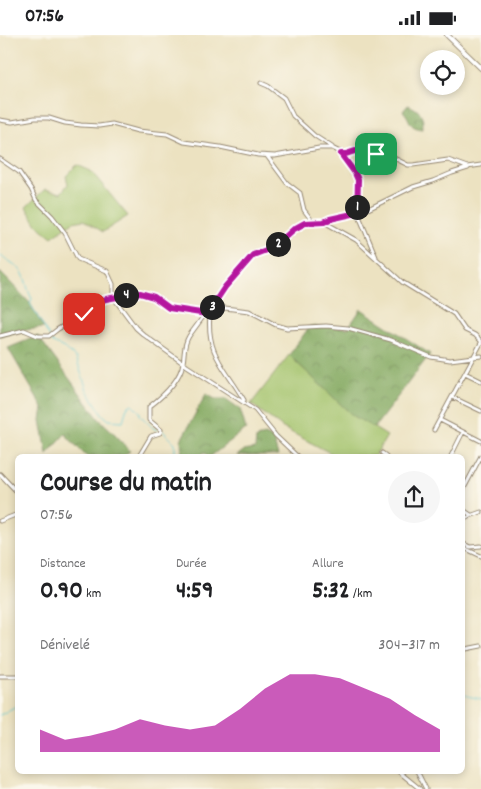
<!DOCTYPE html>
<html lang="fr">
<meta charset="utf-8">
<style>
:root{--surface:#fff;--page:#f6f6f6;--text:#202124;--muted:#757577;--accent:#b5179e}
body{margin:0;font-family:Dekko,sans-serif;background:var(--page);color:var(--text);height:100vh;display:flex;flex-direction:column;font-size:19px;white-space:nowrap}
*{box-sizing:border-box;margin:0}
p{font-size:16px;color:var(--muted)}
.icon{flex:none;width:28px;height:28px;fill:none;stroke:currentColor;stroke-width:2;stroke-linecap:round;stroke-linejoin:round}
.map{position:relative;flex:1;overflow:hidden}
.drawer{position:absolute;left:15px;top:419px;width:450px;height:320px;display:flex;flex-direction:column;background:var(--surface);border-radius:8px;box-shadow:0 2px 8px #0003}
.drawer>*{flex:none}
.controls{position:absolute;left:420px;top:15px;display:grid;gap:10px}
.controls a{display:grid;place-items:center;width:45px;height:45px;border-radius:50%;background:var(--surface);box-shadow:0 2px 8px #0003;font-size:25px}
.pin{position:absolute;display:grid;place-items:center;width:42px;height:42px;color:#fff;margin:-21px;border-radius:10px;box-shadow:0 2px 8px #0006}
.km{position:absolute;width:25px;height:25px;margin:-12px;border-radius:50%;background:#222;color:#fff;font-size:14px;line-height:25px;text-align:center}
.round{display:grid;place-items:center;flex:none;width:52px;height:52px;border-radius:26px;background:var(--page)}
.headline{display:flex;align-items:center;justify-content:space-between;height:85px;padding:0 25px}
h1{font-size:28px;font-weight:700;line-height:38px}
.stats{display:grid;grid-template-columns:repeat(3,1fr);gap:8px;height:85px;padding:5px 25px}
.stats div{display:grid;align-content:center}
.stats b{font-size:25px;font-weight:700}
.stats small{font-size:14px;font-weight:400}
.stats p{font-size:14px}
.chart{height:140px;padding:10px 25px}
.chart p{display:flex;justify-content:space-between}
.chart svg{width:100%;height:90px;margin-top:5px;fill:var(--accent);opacity:.7}
.status{display:flex;justify-content:space-between;align-items:center;height:35px;padding:0 25px;background:var(--surface);direction:ltr}
.status svg{height:14px;fill:currentColor}
.map>svg:first-child{display:block}
.grass{fill:#a3c26a;stroke:#6f7644}
.forest{fill:url(#forest-crowns);stroke:#5e693e}
.lines{fill:none;stroke-linecap:round;stroke-linejoin:round}
.stream{stroke:#5ac7d1;stroke-width:1}
.minor-casing{stroke:#948670;stroke-width:5}
.major-casing{stroke:#948670;stroke-width:6}
.minor{stroke:#fff;stroke-width:3}
.major{stroke:#fff;stroke-width:4.5}
.route-casing{stroke:#fff;stroke-width:10}
.route{stroke:#b5179e;stroke-width:6}
</style>
<div class="status"><b>07:56</b><svg viewBox="0 0 49 12"><path d="M0 12V9h3v3zM5 12V6h3v6zM10 12V3h3v9zM15 12V0h3v12zM26 1h20v11H26zM47 4h2v5h-2z"/></svg></div>
<div class="map">
<svg width="481" height="754" viewBox="0 0 481 754">
<defs>
<pattern id="forest-crowns" width="20" height="18" patternUnits="userSpaceOnUse" patternTransform="scale(1.25)"><rect width="20" height="18" fill="#82a85e"/><path d="M2 6a3 3 0 1 1 6 0M12 15a3 3 0 1 1 6 0" fill="none" stroke="#6c894d"/></pattern>
</defs>
<rect width="100%" height="100%" fill="#fbf7ec"/>
<filter id="ink" filterUnits="userSpaceOnUse"><feTurbulence type="fractalNoise" baseFrequency=".02" numOctaves="2"/><feDisplacementMap in="SourceGraphic" scale="10" xChannelSelector="R" yChannelSelector="G"/><feConvolveMatrix kernelMatrix="1 2 1 2 8 2 1 2 1" color-interpolation-filters="sRGB"/></filter>
<filter id="wash" filterUnits="userSpaceOnUse"><feTurbulence type="fractalNoise" baseFrequency=".0096" numOctaves="4" result="noise"/><feDisplacementMap in="SourceGraphic" scale="20" xChannelSelector="R" yChannelSelector="G"/><feGaussianBlur stdDeviation="1.12" result="paint"/><feColorMatrix in="noise" values="0 0 0 0 0 0 0 0 0 0 0 0 0 0 0 0 0 1.4 0 .05"/><feComposite in="paint" operator="in"/></filter>
<g filter="url(#wash)">
<rect width="100%" height="100%" fill="#ece2c1"/>
<!-- grass -->
<path class="grass" d="M77,130L91,136L128,181L103,197L84,185L73,187L52,202L37,190L26,172L45,154L61,158L68,149L66,141Z
M289,320L352,379L387,401L375,421H336L283,393L251,369Z"/>
<!-- forest -->
<path class="forest" d="M408,70C420,75 425,80 422,94C407,92 412,85 403,76Z
M0,237L30,268L44,293L24,295L0,301Z
M361,274L430,319L374,393L352,380L289,320L310,291L348,293Z
M38,301L99,384L116,400L130,416L123,421H86L65,399L47,419L41,385L43,373L8,313Z
M206,359L215,364H226L240,374L246,394L211,421H208L204,417L201,421H182L181,405Z
M264,400L273,404L278,421H237L243,416L255,414L256,403Z"/>
<g class="lines">
<!-- stream -->
<path class="stream" d="M0,220C8,226 20,231 24,241C27,249 28,257 32,264L30,268L53,308L64,313L76,323L87,355L103,380L109,385L123,386L127,372L132,369L140,377V380L153,393L158,395
M162,395L175,408V421
M462,656L467,661L481,664
M0,680L18,670"/>
</g>
</g>
<g filter="url(#ink)">
<g class="lines">
<!-- minor casing -->
<g class="minor-casing">
<path id="minor" d="M261,48L268,51L284,63L293,81L315,101L332,112
M0,85L12,87L35,83H49L65,88L81,90L99,91L112,89L138,96L167,99L184,107L220,112L258,120L275,121L319,113H332L344,119L355,116L386,119L408,130H413L448,125L467,132L481,130
M342,119L355,138L358,145L357,176L376,222
M267,121L287,148L300,158L304,175L313,187
M0,124L19,137L31,154L36,165L52,181L65,198L78,224L107,236L113,249V262L136,293L144,300L187,331L255,375L276,401L297,421
M324,187L356,205L402,247L454,279L465,295L475,300L481,306
M210,278C206,320 225,332 244,365
M0,301L24,295L38,301H49L58,294L84,279L98,267L106,264L141,258L155,262L169,273L207,279L225,273L249,276L276,290L287,293L326,291L348,293L391,305L431,322L450,325L481,321
M465,338L481,346
M452,362L481,376
M440,385L481,406
M434,395L481,308
M382,418L386,421
M139,421L151,401L160,398L161,395L149,385V372C162,362 180,346 183,328C185,317 183,311 189,301L225,252L248,224L256,218L274,212L294,194L305,189L323,187L330,184L366,175L413,152L433,146L452,138L468,133
M451,421L463,397
M0,439L18,458
M462,457L481,421
M462,474L471,480
M0,486L18,479
M462,486L470,481L481,477
M462,508L470,512L481,511
M462,512L481,521
M462,613L466,614L481,611
M0,641H18
M398,736L420,754
M417,736L426,754"/>
</g>
<!-- major casing -->
<g class="major-casing">
<path id="major" d="M447,0L481,33"/>
</g>
<!-- minor -->
<use href="#minor" class="minor"/>
<!-- major -->
<use href="#major" class="major"/>
</g>
</g>
<g class="lines" filter="url(#ink)">
<!-- route casing -->
<g class="route-casing">
<path id="route" d="M84,279L98,267L106,264L140,258L154,262L169,273L207,279L225,252L253,220L274,212L294,194L305,188L324,187L330,184L357,178L358,145L355,138L341,119H346L355,116L376,119"/>
</g>
<!-- route -->
<use href="#route" class="route"/>
</g>
</svg>
<div class="controls">
<a><svg class="icon" aria-label="locate" viewBox="0 0 24 24"><circle cx="12" cy="12" r="6"/><path d="M12 2v4M12 18v4M2 12h4M18 12h4"/></svg></a>
</div>
<div class="pin" style="left:376px;top:119px;background:#1e9e55"><svg class="icon" aria-label="arrive" viewBox="0 0 24 24"><path d="M6 21V4h12l-3 4 3 4H6"/></svg></div>
<div class="pin" style="left:84px;top:279px;background:#d93025"><svg class="icon" aria-label="check" viewBox="0 0 24 24"><path d="M5 12l5 5 9-10"/></svg></div>
<b class="km" style="left:357px;top:172px">1</b>
<b class="km" style="left:278px;top:209px">2</b>
<b class="km" style="left:212px;top:272px">3</b>
<b class="km" style="left:126px;top:260px">4</b>
<section class="drawer">
<div class="headline"><div><h1>Course du matin</h1><p>07:56</p></div><a class="round"><svg class="icon" aria-label="share" viewBox="0 0 24 24"><path d="M12 15V3M7 8l5-5 5 5M5 13v7h14v-7"/></svg></a></div>
<div class="stats">
<div><p>Distance</p><b>0.90<small> km</small></b></div>
<div><p>Durée</p><b>4:59</b></div>
<div><p>Allure</p><b>5:32<small> /km</small></b></div>
</div>
<div class="chart"><p><span>Dénivelé</span>304–317 m</p>
<svg viewBox="0 0 160 44" preserveAspectRatio="none"><path d="M0 44V33L10 38L20 36L30 33L40 28L50 31L60 33L70 31L80 23L90 13L100 6L110 6L120 8L130 13L140 18L150 26L160 33V44z"/></svg>
</div>
</section>
</div>
